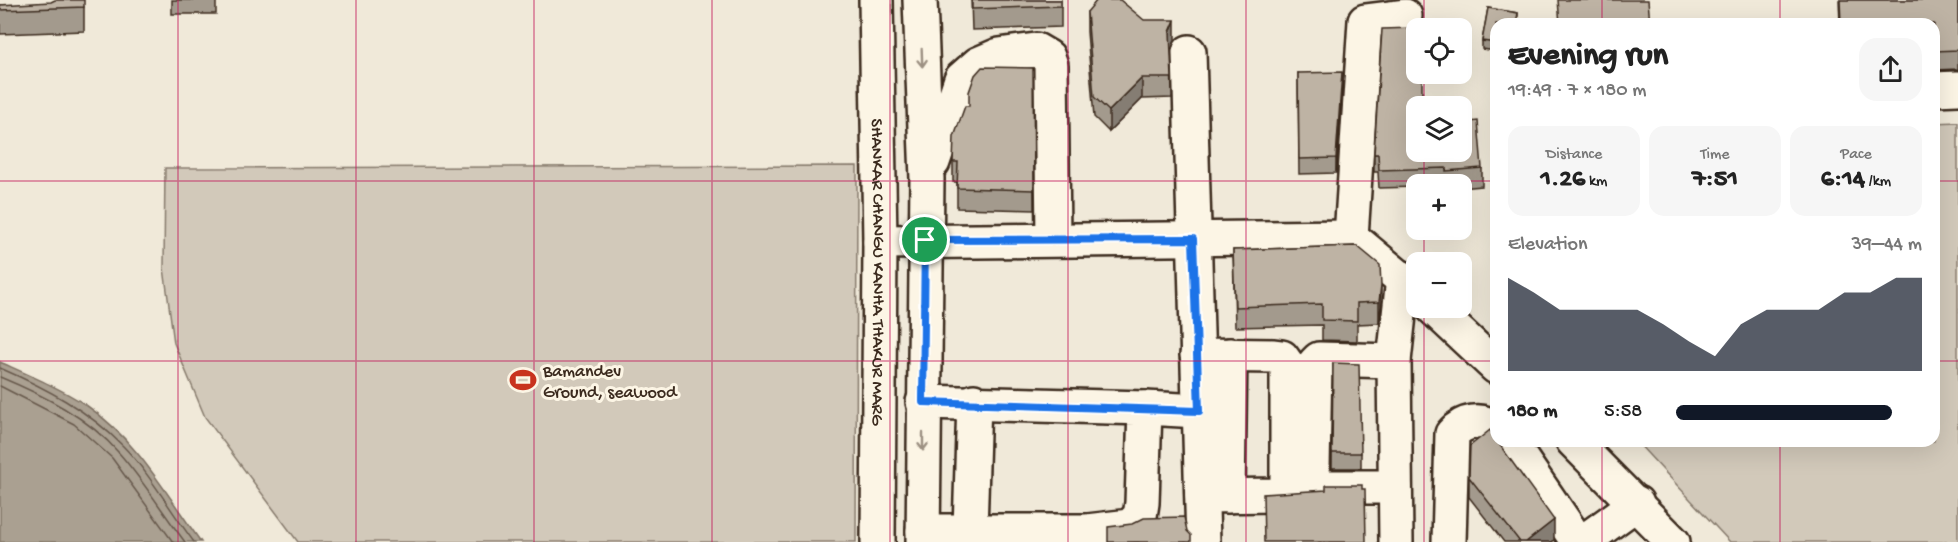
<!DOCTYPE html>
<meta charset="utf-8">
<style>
:root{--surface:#fff;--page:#f6f6f6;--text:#222;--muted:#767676;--accent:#111827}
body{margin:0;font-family:"Gochi Hand",sans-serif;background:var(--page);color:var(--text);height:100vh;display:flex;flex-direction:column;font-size:22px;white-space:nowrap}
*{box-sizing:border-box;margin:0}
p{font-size:20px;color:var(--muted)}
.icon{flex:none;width:33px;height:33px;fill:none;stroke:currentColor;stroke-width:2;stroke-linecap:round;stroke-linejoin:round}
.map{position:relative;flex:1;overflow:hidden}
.details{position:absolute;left:1490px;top:18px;width:450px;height:429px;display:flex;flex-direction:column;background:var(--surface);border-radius:18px;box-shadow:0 6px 24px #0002}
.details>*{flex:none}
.buttons{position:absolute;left:1406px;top:18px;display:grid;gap:12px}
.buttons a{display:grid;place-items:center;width:66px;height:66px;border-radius:12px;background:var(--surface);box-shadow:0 6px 24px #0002;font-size:30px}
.pin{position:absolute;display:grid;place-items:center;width:51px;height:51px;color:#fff;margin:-26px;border:3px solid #fff;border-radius:50%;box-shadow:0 2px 6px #0007}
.round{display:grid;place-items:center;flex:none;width:63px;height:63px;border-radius:18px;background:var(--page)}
.headline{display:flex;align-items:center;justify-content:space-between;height:102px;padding:0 18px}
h1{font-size:33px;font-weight:700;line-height:45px}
.figures{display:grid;grid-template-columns:repeat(3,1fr);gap:9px;height:102px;padding:6px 18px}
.figures div{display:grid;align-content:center;border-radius:15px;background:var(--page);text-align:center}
.figures b{font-size:26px;font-weight:700}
.figures small{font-size:16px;font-weight:400}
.figures p{font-size:16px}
.chart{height:168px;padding:12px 18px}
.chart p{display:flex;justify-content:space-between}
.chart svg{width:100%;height:108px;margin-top:6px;fill:var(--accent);opacity:.7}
ul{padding:0 18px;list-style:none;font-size:20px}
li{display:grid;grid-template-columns:96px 72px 1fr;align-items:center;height:45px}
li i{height:15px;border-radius:8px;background:var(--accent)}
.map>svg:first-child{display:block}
.green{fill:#d2c9ba;stroke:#867a6c;stroke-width:1.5}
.water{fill:#aaa091;stroke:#7e7163;stroke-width:1.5}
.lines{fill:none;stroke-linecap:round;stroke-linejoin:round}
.shore{stroke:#67594c;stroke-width:1.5}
.minor-casing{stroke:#3b2a1e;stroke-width:38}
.minor{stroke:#fcf5e5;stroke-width:33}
.wall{fill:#a39a8d;stroke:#3b2a1e;stroke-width:1.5}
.shaded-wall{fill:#857d73;stroke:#3b2a1e;stroke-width:1.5}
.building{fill:#beb3a4;stroke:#3b2a1e;stroke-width:1.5}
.oneway{stroke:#9c9082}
.route-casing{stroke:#fff;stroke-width:12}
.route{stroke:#1a73e8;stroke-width:8}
.grid{fill:none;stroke:#c2185b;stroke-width:1.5;stroke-opacity:0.55}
.labels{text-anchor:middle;stroke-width:6;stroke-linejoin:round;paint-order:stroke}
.street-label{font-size:18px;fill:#3b2a1e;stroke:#fcf5e5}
.poi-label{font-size:18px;fill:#3b2a1e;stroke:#fcf5e5;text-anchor:start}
</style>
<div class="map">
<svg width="1958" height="542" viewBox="0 0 1958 542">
<rect width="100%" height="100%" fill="#f0e9d9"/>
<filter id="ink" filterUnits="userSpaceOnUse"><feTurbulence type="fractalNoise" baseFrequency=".0167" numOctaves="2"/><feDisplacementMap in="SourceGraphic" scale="12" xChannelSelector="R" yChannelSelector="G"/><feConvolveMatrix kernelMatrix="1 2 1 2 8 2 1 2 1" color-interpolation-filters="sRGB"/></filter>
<g filter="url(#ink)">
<!-- green -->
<path class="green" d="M1958,122V542H1730L1636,441H1934V123Z
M857,166L856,542H298L205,417L174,343L164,268L165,168Z"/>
<!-- water -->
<path class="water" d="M0,362C29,375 60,388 86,405C135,438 167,495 201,542H0Z"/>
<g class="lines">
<!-- shore -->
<path class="shore" d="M0,368C46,388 88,410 123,446C148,471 172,513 194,542
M0,377C43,395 88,417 119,453C143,480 163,513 185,542
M0,386L74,424L112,458L173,542"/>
<!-- minor casing -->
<g class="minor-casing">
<g id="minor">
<path id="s1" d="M876,0L880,242L878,542"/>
<path d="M920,0L927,179L923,542"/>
<path d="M1189,52L1203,542"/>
<path d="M1934,89L1958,88"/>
<path d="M933,162L961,79L978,64L999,55L1036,50L1048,57L1051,65L1053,239"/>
<path d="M1351,237L1365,21L1405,16"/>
<path d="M880,242L1351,237L1416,291"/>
<path d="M1433,308L1496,367"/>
<path d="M1197,355L1274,356L1282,357L1287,364V492L1284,495L1202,496"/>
<path d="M1394,361L1319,359L1315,363L1313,468L1314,482L1317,487H1395"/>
<path d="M923,402L1145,408L1142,503L1140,516L1130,526L1087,531H923"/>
<path d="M1145,408L1199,411"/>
<path d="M1509,441L1578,542"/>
<path d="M1573,441L1673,542"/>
<path d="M1228,496L1230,355"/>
<path d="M970,530L974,401"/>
<path d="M1396,542L1394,361L1403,278"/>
<path d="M1449,542L1452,434C1463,421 1481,417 1496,429"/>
<path d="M1583,542L1637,503"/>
</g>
</g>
<!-- minor -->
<use href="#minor" class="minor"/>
</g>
<!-- wall -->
<path class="wall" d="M172,0H216V14H172Z
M971,0H1061V27L972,30Z
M1839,0H1958V69L1934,70V24H1840Z
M0,5L84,7V31L0,34Z
M1488,8L1518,13V24H1496V51L1482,49V41Z
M1087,12L1175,40L1171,51L1172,98L1142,99L1109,132L1094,117L1087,32Z
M1033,68L1034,210L957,208V182H953V162L969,106Z
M1298,73L1342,87L1336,173L1299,174Z
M1416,152L1482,168V186L1461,188V184H1416V187L1379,188L1378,172H1374V154Z
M1357,246L1381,306L1379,323L1357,324V341L1322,340V325L1235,327L1233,250Z
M1333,363L1361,453V468H1332Z
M1469,477L1554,540L1552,542H1504L1469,497Z"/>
<!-- shaded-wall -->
<path class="shaded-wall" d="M1175,20V40L1170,53V32Z
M1342,72V87L1336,173V158Z
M1142,78V99L1109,132V111Z
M1381,285V306L1379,323V302Z
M1554,520V540L1552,542H1526Z"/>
<!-- building -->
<path class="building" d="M55,0H84V7L0,10V5L51,2Z
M972,0H1061V6L972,9Z
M1097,0H1120L1144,20H1175L1170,32L1172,78H1142L1109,111L1094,97L1087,12Z
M1558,0H1648L1650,24H1560Z
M1840,0H1958V50L1934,51V24H1841Z
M1488,8L1518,13L1516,24H1496V43L1482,41Z
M1415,28L1416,74L1417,79H1422V106H1416V152H1461V123L1478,121L1482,168L1446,171V168L1379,170L1378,154H1374L1382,29Z
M982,67L1033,68L1034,190L957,188L958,162H953L954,137L965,106H969V92L975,75Z
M1342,72L1336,158L1299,159L1298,73Z
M1357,246L1380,265L1381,285L1379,302L1357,303V321L1322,320V304L1235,307L1233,250Z
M1333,363L1359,364L1361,453H1332Z
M1490,430L1496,438V441H1497L1554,520L1526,542H1520L1469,477L1470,446Z
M1326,485H1362V489H1365L1366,542H1264L1263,494L1326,490Z
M1184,517L1187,531L1191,535V542H1108V527L1132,524L1144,518Z"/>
<!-- one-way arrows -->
<defs><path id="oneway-shaft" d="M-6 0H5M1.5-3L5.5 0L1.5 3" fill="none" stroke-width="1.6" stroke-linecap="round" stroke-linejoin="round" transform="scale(1.5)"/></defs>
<g class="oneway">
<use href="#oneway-shaft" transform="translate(922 58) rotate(88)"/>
<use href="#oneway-shaft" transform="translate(923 442) rotate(90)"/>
</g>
</g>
<g class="lines" filter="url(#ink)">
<!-- route casing -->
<g class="route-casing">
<path id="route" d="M1193,239L1199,411L923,402L925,240Z"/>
</g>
<!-- route -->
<use href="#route" class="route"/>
</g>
<!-- grid -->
<path class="grid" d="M178,0V542M356,0V542M534,0V542M712,0V542M890,0V542M1068,0V542M1246,0V542M1424,0V28M1602,0V24M1780,0V24M1424,74V106M1424,152V184M0,181H1496M1934,181H1958M1424,230V262M1424,308V542M0,361H1496M1934,361H1958M1602,441V542M1780,441V542"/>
<!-- icons -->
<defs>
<g id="stadium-bare" transform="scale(2.07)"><path d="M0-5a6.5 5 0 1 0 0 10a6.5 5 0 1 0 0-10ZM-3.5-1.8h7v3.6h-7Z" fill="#c8321e" stroke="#fcf5e5" stroke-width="2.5" paint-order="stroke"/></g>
</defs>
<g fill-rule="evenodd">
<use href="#stadium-bare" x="523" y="380"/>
</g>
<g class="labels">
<!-- street labels -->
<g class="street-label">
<text dy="6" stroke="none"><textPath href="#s1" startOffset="272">SHANKAR CHANGU KANHA THAKUR MARG</textPath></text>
</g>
<!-- poi labels -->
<g class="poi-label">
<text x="543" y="376">Bamandev<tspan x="543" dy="21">Ground, seawood</tspan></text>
</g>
</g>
</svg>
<div class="buttons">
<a><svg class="icon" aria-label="locate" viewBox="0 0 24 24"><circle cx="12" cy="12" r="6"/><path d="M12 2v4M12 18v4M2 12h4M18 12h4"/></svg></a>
<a><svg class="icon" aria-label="layers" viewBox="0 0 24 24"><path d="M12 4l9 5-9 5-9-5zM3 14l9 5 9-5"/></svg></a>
<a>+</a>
<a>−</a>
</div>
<div class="pin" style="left:925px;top:240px;background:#1e9e55"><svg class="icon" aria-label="arrive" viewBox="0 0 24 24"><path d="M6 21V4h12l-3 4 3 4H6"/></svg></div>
<section class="details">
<div class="headline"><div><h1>Evening run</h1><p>19:49 · 7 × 180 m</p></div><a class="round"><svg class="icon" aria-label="share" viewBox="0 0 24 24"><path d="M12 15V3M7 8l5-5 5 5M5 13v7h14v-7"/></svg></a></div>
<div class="figures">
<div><p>Distance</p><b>1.26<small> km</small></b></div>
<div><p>Time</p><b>7:51</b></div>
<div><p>Pace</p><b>6:14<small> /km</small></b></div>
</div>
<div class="chart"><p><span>Elevation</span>39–44 m</p>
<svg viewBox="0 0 160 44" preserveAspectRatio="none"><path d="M0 44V6L10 12L20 19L30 19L40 19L50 19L60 25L70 32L80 38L90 25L100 19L110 19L120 19L130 12L140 12L150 6L160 6V44z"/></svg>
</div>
<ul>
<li><b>180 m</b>5:58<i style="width:88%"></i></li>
</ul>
</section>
</div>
